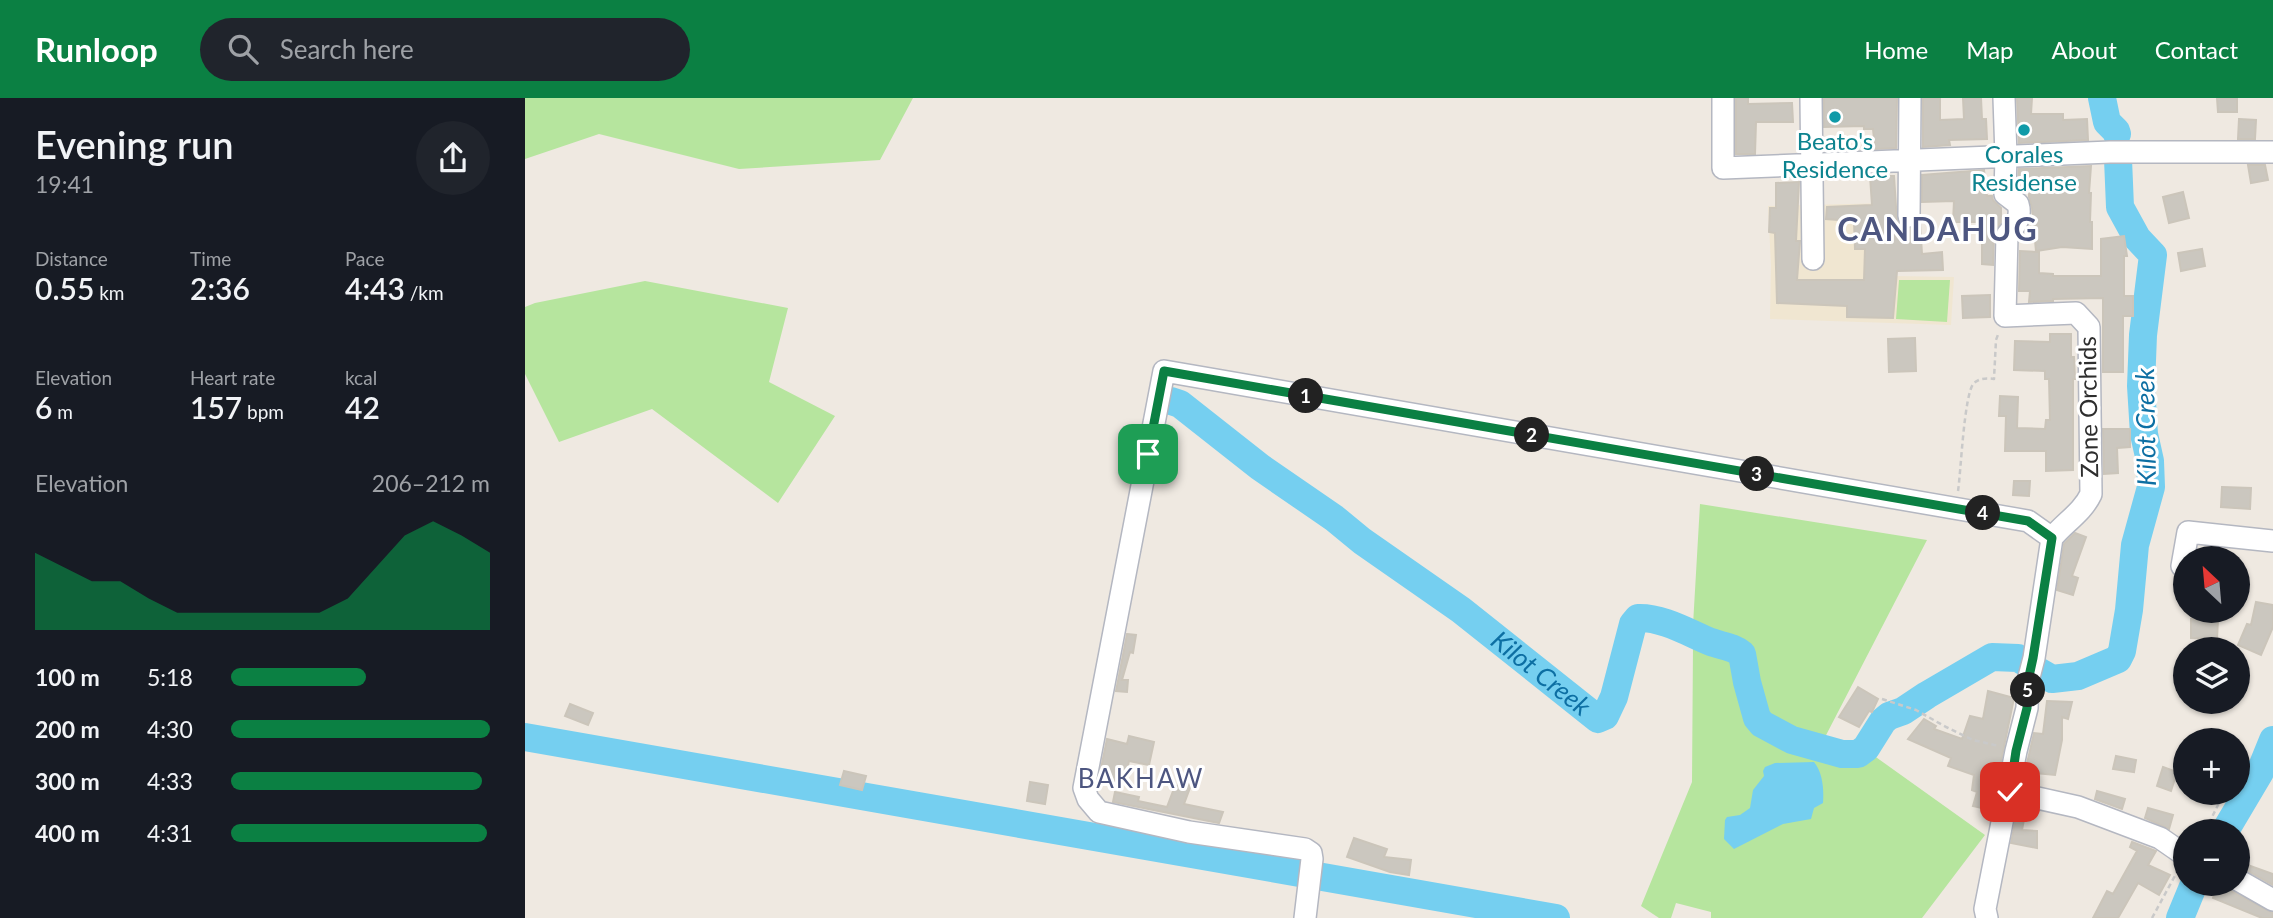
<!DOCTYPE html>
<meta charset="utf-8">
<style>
:root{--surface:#171b24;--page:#20242c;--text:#f1f3f6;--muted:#9ea1a6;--accent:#0b8043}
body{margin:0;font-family:Lato,sans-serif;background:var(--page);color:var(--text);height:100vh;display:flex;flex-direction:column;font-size:26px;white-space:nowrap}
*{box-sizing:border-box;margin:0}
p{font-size:23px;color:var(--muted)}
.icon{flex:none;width:38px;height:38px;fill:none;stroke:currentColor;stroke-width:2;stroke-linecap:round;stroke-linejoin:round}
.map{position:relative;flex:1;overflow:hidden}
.sheet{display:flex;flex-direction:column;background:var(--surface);width:525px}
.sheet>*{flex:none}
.needle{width:46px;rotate:334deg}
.fabs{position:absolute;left:1648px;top:448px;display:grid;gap:14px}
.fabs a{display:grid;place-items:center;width:77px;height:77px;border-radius:50%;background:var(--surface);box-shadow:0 2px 5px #0004;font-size:35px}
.pin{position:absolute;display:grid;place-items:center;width:60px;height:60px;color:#fff;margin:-30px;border-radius:14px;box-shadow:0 4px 10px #0006}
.km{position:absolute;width:35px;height:35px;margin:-18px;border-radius:50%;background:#222;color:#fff;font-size:19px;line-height:35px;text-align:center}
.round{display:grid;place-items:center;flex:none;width:74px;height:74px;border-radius:37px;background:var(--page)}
.overview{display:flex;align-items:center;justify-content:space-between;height:119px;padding:0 35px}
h1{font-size:38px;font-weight:600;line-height:52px}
.figures{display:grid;grid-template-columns:repeat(3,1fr);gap:10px;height:119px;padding:7px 35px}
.figures div{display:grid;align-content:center}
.figures b{font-size:30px;font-weight:600}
.figures small{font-size:19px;font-weight:400}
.figures p{font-size:19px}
.chart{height:196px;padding:14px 35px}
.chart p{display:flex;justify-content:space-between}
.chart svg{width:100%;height:126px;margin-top:7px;fill:var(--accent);opacity:.7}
ul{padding:0 35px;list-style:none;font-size:23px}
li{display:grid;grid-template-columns:112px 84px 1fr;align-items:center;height:52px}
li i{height:18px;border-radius:9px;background:var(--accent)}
header{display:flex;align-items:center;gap:42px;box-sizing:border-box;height:98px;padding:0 35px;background:var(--accent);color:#fff}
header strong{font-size:33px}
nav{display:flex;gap:38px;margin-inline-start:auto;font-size:24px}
.search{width:490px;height:63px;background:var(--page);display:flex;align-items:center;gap:18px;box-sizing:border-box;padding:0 24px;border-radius:38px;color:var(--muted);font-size:26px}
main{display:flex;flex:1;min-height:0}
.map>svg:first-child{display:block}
.education{fill:#f0e6d1}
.green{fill:#b6e59e}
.water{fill:#75cff0}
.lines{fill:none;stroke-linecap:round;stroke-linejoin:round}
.river{stroke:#75cff0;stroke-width:28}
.building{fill:#cbc7bf;stroke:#cbc5ba;stroke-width:2}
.minor-casing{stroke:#b4b7c1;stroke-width:24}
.path{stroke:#c9c9c9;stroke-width:2.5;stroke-dasharray:5 3.5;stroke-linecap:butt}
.minor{stroke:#fff;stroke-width:21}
.route-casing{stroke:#fff;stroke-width:14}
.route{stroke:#0b8043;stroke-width:9}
.culture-dot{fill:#0f9aa8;stroke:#fff;stroke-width:2.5}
.labels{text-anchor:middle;stroke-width:6;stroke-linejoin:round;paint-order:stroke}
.culture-label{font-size:24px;fill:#0d838f;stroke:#fff}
.street-label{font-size:24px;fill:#2e2e2e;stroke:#fff}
.water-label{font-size:26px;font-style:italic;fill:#0d6fa3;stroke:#fff}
.neighbourhood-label{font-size:26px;letter-spacing:2px;fill:#4d5680;stroke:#fff}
.district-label{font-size:32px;font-weight:bold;letter-spacing:2px;fill:#4d5680;stroke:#fff}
</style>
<header>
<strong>Runloop</strong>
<div class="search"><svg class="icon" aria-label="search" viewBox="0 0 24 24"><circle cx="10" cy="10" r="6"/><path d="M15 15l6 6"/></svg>Search here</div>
<nav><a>Home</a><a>Map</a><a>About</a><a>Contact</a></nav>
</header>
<main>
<section class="sheet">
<div class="overview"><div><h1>Evening run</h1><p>19:41</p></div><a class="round"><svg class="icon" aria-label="share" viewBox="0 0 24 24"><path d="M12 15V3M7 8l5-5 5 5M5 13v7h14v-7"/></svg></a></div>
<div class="figures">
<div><p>Distance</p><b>0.55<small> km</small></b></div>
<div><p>Time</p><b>2:36</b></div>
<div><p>Pace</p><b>4:43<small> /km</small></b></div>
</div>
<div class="figures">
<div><p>Elevation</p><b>6<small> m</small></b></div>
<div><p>Heart rate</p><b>157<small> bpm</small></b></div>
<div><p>kcal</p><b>42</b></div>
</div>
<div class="chart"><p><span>Elevation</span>206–212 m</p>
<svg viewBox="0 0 160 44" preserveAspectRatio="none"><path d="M0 44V17L10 22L20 27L30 27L40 33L50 38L60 38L70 38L80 38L90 38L100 38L110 33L120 22L130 11L140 6L150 11L160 17V44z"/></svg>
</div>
<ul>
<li><b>100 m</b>5:18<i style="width:52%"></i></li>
<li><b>200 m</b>4:30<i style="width:100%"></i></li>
<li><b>300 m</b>4:33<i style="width:97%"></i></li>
<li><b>400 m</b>4:31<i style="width:99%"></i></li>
</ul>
</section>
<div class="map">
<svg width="1748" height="820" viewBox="0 0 1748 820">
<rect width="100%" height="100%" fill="#efe9e1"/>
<!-- education -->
<path class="education" d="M1365,105L1368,178L1429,179L1426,227L1245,221L1246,167L1243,108Z"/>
<!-- green -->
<path class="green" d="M0,0H388L355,62L214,71L74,36L0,61Z
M1374,182H1425L1422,224L1371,221Z
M120,183L263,210L244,284L310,318L253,405L127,311L34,344L0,276V209L10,205Z
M1175,406L1402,442L1298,643L1270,633L1239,617L1225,551L1216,543L1168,527Z
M1168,547L1206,560L1226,628C1247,649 1306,665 1335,667L1348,657L1460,737L1397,820H1186V814L1151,805L1146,820H1134L1116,808L1167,684Z"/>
<!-- water -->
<path class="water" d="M1289,664C1298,675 1299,692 1298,705L1289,710L1286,721L1258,726L1209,751L1199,741L1200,722L1202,719L1215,717L1225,710L1228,692L1239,678L1238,673L1240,669L1250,665Z"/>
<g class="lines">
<!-- river -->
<g class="river">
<path d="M1577,0L1582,24L1591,33L1592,36"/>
<path id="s1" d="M646,303L655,306L735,369L809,420L837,443L936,512L1073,621L1080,618L1089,599L1108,526L1113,520C1137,519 1164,535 1186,544C1197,548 1209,549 1217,556L1222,584L1232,620L1237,626L1267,642L1317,656H1333L1341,650L1358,623L1364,618L1378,613L1402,597L1467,559L1493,560L1501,565"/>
<path d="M1513,573L1527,581L1553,578L1593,561L1597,553L1604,512L1610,447L1626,389L1625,363L1619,336L1616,288L1618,237L1628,157L1612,140L1595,109L1593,61"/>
<path d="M0,639L1031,820"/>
<path d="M1700,733L1735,674L1748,642"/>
<path d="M1655,820L1669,786"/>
</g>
</g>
<!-- building -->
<path class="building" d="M1211,0H1223V6L1267,5L1268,24H1231L1230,56H1211Z
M1299,0H1372L1371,50L1350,51L1348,31H1339V28L1299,29Z
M1398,0H1415V22L1439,21L1438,0H1456L1457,21H1461L1462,41L1424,42L1425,47L1398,49Z
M1492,0H1507L1506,16H1538V22L1562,21L1563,42L1494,45Z
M1692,0H1712V14H1693Z
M1714,21L1731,22L1730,41H1713Z
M1723,67H1740L1743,82L1726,85Z
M1566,68L1564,95H1566L1565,124H1567V151L1537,149L1511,153L1507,110L1504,99V87L1493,88L1494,71Z
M1459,72L1462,98H1467L1468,102L1476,110V124L1469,137L1468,167L1457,166V124H1428L1429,103L1397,104V77Z
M1345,78H1369L1372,124L1377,129L1383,131L1390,130L1395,124L1397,156L1417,154L1418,172L1372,173L1368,220L1322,219V208L1252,205L1250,135L1244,134L1245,110H1251V85L1274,84L1271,143H1275L1272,182H1339L1340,151H1330L1329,123L1301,121L1302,109L1347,107Z
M1658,94L1664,120L1644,125L1638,99Z
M1599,138L1602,158H1599V198H1608V218H1598V274H1578V200L1528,201V203L1504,204L1505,193H1494L1495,153L1514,154V175L1528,176V178H1576V141Z
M1677,151L1680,168L1656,173L1653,155Z
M1465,197V219L1438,220L1437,198Z
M1525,236H1546V259H1549L1550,281H1548V372L1521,373V353H1480L1481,318H1474L1475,298L1493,299L1492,330L1520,331L1521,322H1525L1524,281H1520V273L1489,272L1490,243L1525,244Z
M1390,240L1391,273L1364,274L1363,241Z
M1578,331H1605V349L1592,350L1593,375L1579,376Z
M1489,383H1505L1504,398L1488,397Z
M1697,389L1726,390L1725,411L1696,409Z
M1550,435L1561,439L1547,478L1553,480L1548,497L1532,492L1539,446Z
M1731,504L1748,507V529L1736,557L1713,547L1722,526L1726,527Z
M1666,521L1693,522L1692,541L1666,540Z
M602,536L611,537L608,555L605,554L597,582H603L602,594L591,593Z
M1333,589L1353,601L1347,614L1344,613L1334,629L1314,619Z
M1463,593L1489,600L1466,712L1448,708L1452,694L1447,692L1449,677L1423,668L1426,660L1383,641L1399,621L1411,628L1409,631L1437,641L1445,618L1458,621Z
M1522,603L1547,604L1543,621L1537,619V642L1530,677L1500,674L1509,635L1518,636Z
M45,606L68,615L63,627L40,618Z
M604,638L629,644L624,667L604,663L599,685L574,680L582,641L602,646Z
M1591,658L1611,662L1609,674L1588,671Z
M1638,669L1652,674L1646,693L1632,688Z
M319,673L341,678L337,692L315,687Z
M655,683L666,687L659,706L698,714L694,725L588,704L590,694L614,699L613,703L642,709L650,688L652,689Z
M505,684L523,687L520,706L502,703Z
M1572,693L1600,701L1597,711L1570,701Z
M1493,709L1501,711L1497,732L1512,733V750L1486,745Z
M1623,710L1648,717L1644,731L1620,720Z
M829,740L862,751L859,759L886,762L884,777L865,774L822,759Z
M1607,744L1631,753L1623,767L1645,777L1634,797L1613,785L1593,820H1568L1582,793L1588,796L1612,753L1605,749Z
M1717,765L1748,776V787L1716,769Z
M1693,786L1701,787L1706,793L1748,815V820H1737L1688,800Z"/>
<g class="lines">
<!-- minor casing -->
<g class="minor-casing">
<path id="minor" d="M1198,0V70L1585,54H1748
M1286,0L1288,161
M1479,0L1481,58L1480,96L1493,106C1497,119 1491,127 1482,137L1480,218L1551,215L1564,229L1566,396C1557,415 1540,424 1527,440
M1384,118L1385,0
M1657,468L1663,434L1748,443
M1485,694L1553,709L1635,740L1661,758
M1713,782L1748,802
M780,820L787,761L786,755L780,751L664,734L574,714L563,701L559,690L639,273L1503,423L1527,440
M1462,820L1460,811L1491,653L1502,610L1503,583L1509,560L1527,440"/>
</g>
<!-- path -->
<path class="path" d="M1433,393C1436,374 1439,295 1449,285C1455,280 1462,280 1469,281L1471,242L1474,234
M1357,601L1391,612L1421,629L1448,642L1474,648
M1713,664L1715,656
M1680,733L1699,695
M1627,820L1652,774"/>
<!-- minor -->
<use href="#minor" class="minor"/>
</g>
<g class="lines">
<!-- route casing -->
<g class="route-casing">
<path id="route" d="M623,356L639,273L1503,423L1527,440L1508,560L1503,583L1502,610L1491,653L1485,694"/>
</g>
<!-- route -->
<use href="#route" class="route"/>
</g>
<!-- markers -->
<g class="culture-dot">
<circle cx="1310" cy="19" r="7"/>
<circle cx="1499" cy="32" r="7"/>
</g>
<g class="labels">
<!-- culture labels -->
<g class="culture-label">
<text x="1310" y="52">Beato's<tspan x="1310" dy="28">Residence</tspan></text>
<text x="1499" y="65">Corales<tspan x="1499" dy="28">Residense</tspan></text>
</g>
<!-- street labels -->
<g class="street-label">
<text transform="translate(1564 309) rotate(-91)" y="8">Zone Orchids</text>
</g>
<!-- water labels -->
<g class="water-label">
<text transform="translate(1621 329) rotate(-91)" y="9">Kilot Creek</text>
<text dy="9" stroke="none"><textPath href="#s1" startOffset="460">Kilot Creek</textPath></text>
</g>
<!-- neighbourhood labels -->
<g class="neighbourhood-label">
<text x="616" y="690">BAKHAW</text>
</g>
<!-- district labels -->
<g class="district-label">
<text x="1413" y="143">CANDAHUG</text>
</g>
</g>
</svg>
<div class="fabs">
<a><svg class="needle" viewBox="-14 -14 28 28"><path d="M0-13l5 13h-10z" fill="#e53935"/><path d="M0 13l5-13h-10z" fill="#9ea1a6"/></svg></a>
<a><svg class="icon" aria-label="layers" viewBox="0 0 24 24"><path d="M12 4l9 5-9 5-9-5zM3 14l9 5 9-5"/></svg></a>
<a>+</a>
<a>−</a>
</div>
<div class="pin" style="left:623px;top:356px;background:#1e9e55"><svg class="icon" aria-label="arrive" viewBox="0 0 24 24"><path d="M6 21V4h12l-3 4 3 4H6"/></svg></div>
<div class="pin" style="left:1485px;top:694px;background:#d93025"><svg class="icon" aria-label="check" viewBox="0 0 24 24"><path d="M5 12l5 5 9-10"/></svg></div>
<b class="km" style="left:781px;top:298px">1</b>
<b class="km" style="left:1007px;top:337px">2</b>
<b class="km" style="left:1232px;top:376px">3</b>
<b class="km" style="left:1458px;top:415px">4</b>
<b class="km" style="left:1503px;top:592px">5</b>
</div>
</main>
